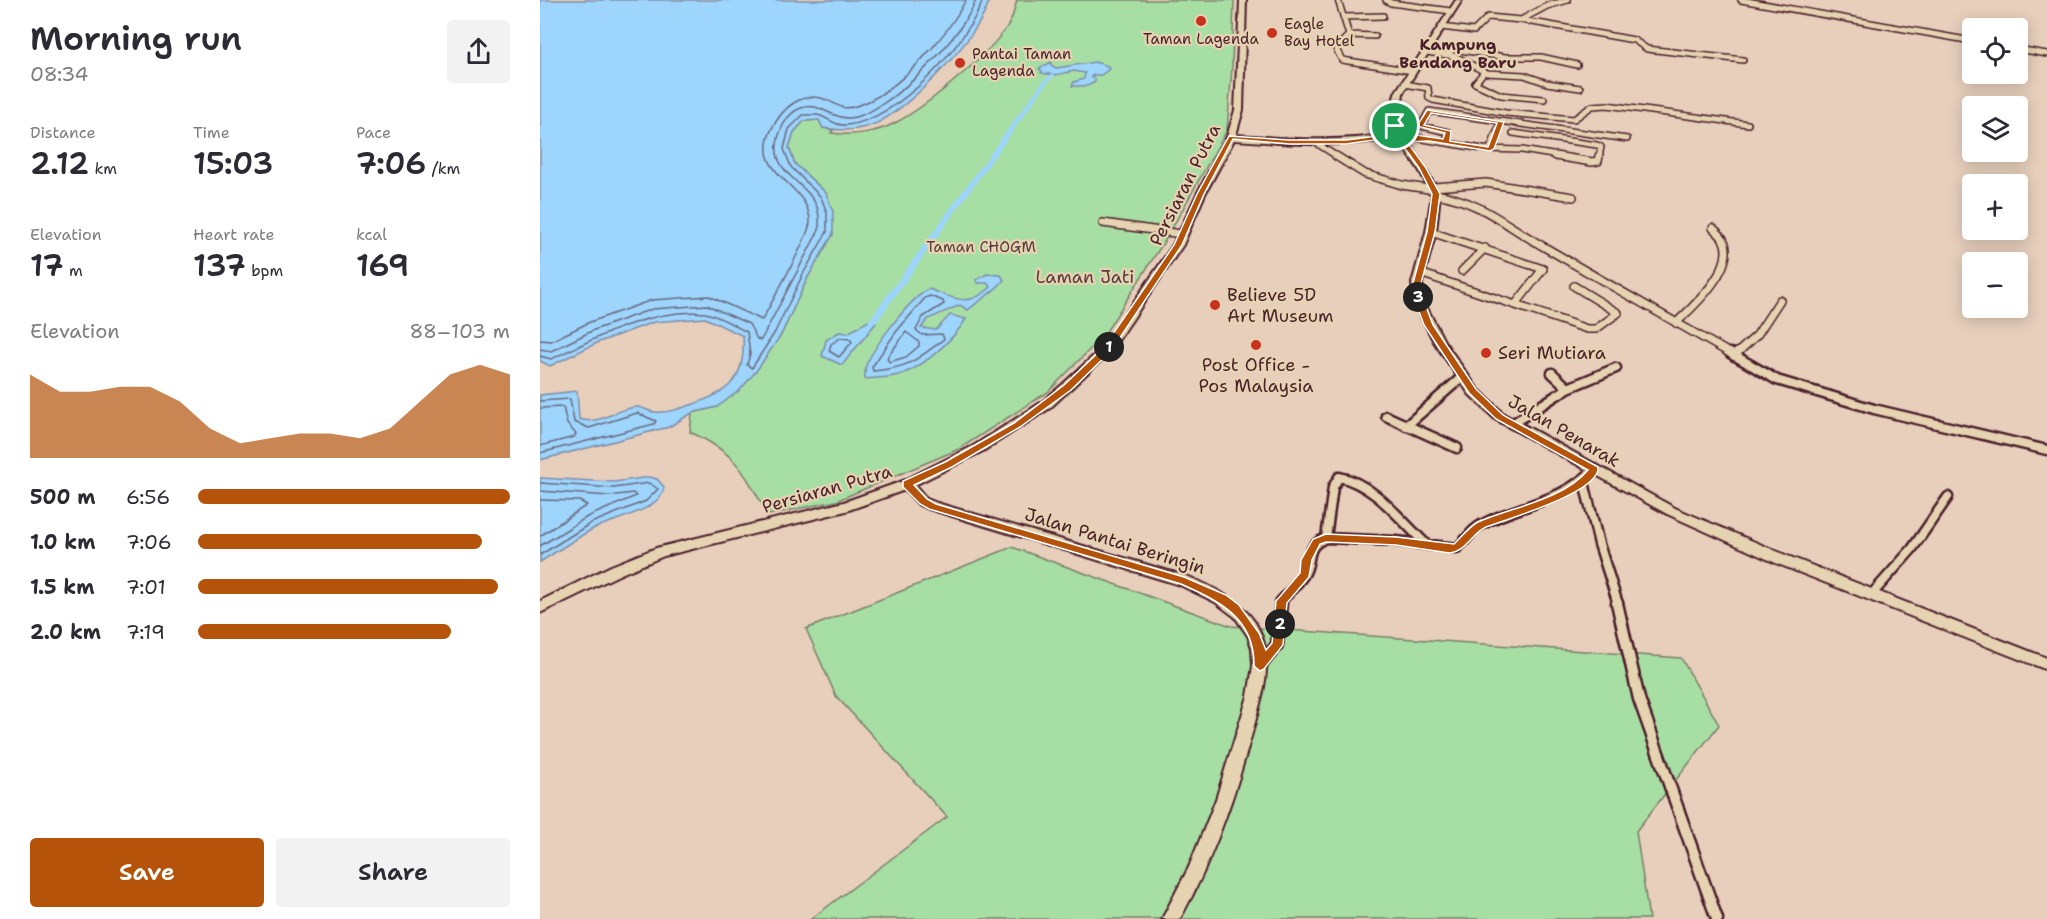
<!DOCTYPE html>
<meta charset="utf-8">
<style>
:root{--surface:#fff;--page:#f2f2f3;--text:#2b2b33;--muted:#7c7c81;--accent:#b45309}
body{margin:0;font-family:"Shantell Sans",sans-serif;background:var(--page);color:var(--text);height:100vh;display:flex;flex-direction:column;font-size:22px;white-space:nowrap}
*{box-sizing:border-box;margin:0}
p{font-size:20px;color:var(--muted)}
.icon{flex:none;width:33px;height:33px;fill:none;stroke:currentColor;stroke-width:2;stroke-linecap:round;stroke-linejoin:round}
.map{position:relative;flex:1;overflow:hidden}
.sheet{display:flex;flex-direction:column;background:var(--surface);width:540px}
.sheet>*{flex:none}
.fabs{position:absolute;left:1422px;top:18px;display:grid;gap:12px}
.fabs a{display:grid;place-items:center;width:66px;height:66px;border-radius:6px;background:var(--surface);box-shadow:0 3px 15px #0003;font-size:30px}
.pin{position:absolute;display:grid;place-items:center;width:51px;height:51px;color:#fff;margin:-26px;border:3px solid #fff;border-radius:50%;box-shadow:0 2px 6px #0007}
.km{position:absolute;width:30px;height:30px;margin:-15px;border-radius:50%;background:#222;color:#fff;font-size:16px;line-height:30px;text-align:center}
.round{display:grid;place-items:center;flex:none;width:63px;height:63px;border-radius:6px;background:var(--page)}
.headline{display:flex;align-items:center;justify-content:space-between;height:102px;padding:0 30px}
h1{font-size:33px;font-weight:600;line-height:45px}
.metrics{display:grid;grid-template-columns:repeat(3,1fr);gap:9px;height:102px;padding:6px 30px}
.metrics div{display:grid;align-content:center}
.metrics b{font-size:30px;font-weight:600}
.metrics small{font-size:16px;font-weight:400}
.metrics p{font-size:16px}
.chart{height:168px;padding:12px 30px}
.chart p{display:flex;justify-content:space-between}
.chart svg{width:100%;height:108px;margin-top:6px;fill:var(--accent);opacity:.7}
.cta{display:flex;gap:12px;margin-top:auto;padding:12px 30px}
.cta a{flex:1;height:69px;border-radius:6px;background:var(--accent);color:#fff;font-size:24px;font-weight:600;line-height:69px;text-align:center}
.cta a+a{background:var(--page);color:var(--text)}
ul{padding:0 30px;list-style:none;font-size:20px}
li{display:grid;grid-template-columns:96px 72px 1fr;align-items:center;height:45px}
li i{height:15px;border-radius:8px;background:var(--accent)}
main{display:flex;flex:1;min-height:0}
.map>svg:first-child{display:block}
.green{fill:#a7dea3;stroke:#787e67;stroke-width:1.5}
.water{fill:#9dd5fc;stroke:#7c8ca8;stroke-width:1.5}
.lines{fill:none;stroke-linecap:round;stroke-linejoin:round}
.shore{stroke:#6b687f;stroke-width:1.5}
.canal{fill:#9dd5fc;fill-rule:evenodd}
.street-far3-casing{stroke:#4a1f2b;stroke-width:8}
.street-far2-casing{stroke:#4a1f2b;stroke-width:10}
.street-far1-casing{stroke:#4a1f2b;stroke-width:13}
.street-casing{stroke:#4a1f2b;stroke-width:15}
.secondary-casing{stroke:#4a1f2b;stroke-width:4}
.street-far3{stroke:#e6d3b1;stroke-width:5}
.street-far2{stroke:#e6d3b1;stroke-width:7}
.street-far1{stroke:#e6d3b1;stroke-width:8}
.street{stroke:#e6d3b1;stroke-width:10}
.secondary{fill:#e6d3b1;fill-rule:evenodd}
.route{fill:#b45309;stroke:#fff;stroke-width:1.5;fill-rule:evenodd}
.poi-dot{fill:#c8321e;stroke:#e6d3b1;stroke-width:2}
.labels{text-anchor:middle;stroke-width:4.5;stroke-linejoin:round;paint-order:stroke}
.far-poi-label{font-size:15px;fill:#4a1f2b;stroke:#e6d3b1;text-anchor:start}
.far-park-label{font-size:15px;fill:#583c3d;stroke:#e6d3b1}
.far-neighbourhood-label{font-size:16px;font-weight:bold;fill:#4a1f2b;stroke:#e6d3b1}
.street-label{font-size:18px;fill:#4a1f2b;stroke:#e6d3b1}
.park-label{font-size:18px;fill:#583c3d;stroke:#e6d3b1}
.poi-label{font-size:18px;fill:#4a1f2b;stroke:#e6d3b1;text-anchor:start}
</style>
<main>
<section class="sheet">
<div class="headline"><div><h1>Morning run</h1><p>08:34</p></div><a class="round"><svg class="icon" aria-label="share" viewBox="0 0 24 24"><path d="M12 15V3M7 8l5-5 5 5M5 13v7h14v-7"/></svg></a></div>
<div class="metrics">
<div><p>Distance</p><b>2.12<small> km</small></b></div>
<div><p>Time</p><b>15:03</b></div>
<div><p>Pace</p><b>7:06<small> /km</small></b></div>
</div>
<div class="metrics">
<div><p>Elevation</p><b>17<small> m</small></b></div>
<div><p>Heart rate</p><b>137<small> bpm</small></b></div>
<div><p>kcal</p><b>169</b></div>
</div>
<div class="chart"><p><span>Elevation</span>88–103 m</p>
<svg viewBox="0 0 160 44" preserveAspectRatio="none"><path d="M0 44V10L10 17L20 17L30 15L40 15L50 21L60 32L70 38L80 36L90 34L100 34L110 36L120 32L130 21L140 10L150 6L160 10V44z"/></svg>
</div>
<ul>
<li><b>500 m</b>6:56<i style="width:100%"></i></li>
<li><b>1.0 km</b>7:06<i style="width:91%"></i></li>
<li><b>1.5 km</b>7:01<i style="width:96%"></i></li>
<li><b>2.0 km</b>7:19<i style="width:81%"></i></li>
</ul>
<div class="cta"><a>Save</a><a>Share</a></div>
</section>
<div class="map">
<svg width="1507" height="919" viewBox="0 0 1507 919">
<rect width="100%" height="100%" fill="#e7cfbc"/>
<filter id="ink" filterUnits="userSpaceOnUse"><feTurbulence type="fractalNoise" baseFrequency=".0167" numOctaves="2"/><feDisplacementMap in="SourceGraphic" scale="12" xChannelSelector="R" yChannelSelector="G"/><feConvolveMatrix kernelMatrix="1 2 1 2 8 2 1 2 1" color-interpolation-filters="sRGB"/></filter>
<g filter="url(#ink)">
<!-- green -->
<path class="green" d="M477,0H694L692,68L687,130L627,237L564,335L508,392L419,449L296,501L228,515C203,471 198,454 150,432L152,413L177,407L241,335L268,277L293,234L286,193L255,164L249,148L254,132L264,121L279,120L283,128L293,130L291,133C312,136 336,133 355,123C386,107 453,52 470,22C473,16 475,7 477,0Z
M472,547L691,626L1141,658L1179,725L1096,831L1109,919H271L407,817L296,696L266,629Z"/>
<!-- water -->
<path class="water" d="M0,0H449C443,34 368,109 337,123C318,131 303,131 283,128L279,120L264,121L254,132L249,148L255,164L286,193L293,212V234L268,277L241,335L217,370L200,390L177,407L152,413L129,427L0,460V395L37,391L39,419C60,426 76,408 97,407C103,407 109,412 115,412C127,413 139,409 151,405C189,392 206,380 203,336L165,318L114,322L59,342L10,366L0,361Z
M511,62V65L516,68L555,62L568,66L569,69L561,75H553L551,77L555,79V82L547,86H532L534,82L544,79L545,73L534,71L515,75L501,73L502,71L499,69Z
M447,274L461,275L464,280C453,293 441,299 428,310L420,305L388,319L381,328L396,330L410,315L426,319C413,340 382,369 358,375C348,378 336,378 325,379C325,374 325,369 326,365C336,344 369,299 389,289C416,299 428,308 451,287L447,283H438L436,280Z
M330,320L336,323L302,365L282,356L286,340L299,332L308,333Z
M110,477L117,479L124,487C122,511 69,520 51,530C34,540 17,551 0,562V478L74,482Z"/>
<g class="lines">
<!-- shore -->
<path class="shore" d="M390,296L403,301L404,304L383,317L376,330L382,335L402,334L404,339C377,360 368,368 333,371L332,367L356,332L385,298Z
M366,332L379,342V346L366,357L349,362L347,358Z
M300,338L310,339L312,342L299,357L289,351L291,344Z
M0,340L11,341L50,322L112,300L169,296L222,320C231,303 270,236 270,222C270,181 201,173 237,120C248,103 267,91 287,100C299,105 302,111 316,106C356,95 407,36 426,0
M0,349L11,351L54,330L112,309L167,305L209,324L217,339L221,340L279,230C279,222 280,215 277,207C268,183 233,174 237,144C239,130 247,113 261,108C279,101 291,119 309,118C348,115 423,36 436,0
M0,356L11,359C56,338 114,307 165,313C178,315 195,326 207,332L210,354L207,365L212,368L235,332L263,274L287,232V213L281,197L251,167L244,149L249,129L263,115C269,115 276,114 281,116C291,120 296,126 307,125C358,120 426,45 443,0
M0,401L30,399L34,422L49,428L97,413L116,421L114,424L0,453
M0,408L23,407L27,424L36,434L34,437L0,446
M0,483L74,488L109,483L118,489L106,501L51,523L0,555
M0,491L69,496L93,493L96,496L47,517L0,546
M0,500L39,501L47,505L0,536"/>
<!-- canal -->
<path class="canal" d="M511,74L516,75L507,83L336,323H330L328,321L330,319L503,81Z"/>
<!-- street-far3 casing -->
<g class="street-far3-casing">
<path id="street-far3" d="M798,0L809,35L798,46L797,51L802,60L873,71
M846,0L851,3L911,11
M1201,0L1432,41
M803,17L843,16
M981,20L1094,40L1107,49L1203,60
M901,27L934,31L948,17L981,20L1007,6L1028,0
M809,35L835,36
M1478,49L1507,54
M886,52L915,56L947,73L984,75L1007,83L1040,88
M907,54L914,49L965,57H1001L1037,65
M944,72L935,83L961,95L1004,99
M865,84L888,88L889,98L893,100L966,113L1034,119L1052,106L1067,105L1208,124
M973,133L1057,145L1061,147L1059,157
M859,135L943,149L982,150L1024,157
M906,142L908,132L881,126L889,111L1087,139
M776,143L798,157
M950,149L961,121"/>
</g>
<!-- street-far2 casing -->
<g class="street-far2-casing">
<path id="street-far2" d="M796,156L825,174L862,185L895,190
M1015,156L1052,162L1058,161L1059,156
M894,187L946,183L1033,197
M896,194C943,202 966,226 1006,248C1068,284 1130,319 1193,355
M563,223L641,234
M891,232L1003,269L976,304
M922,271L945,248
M880,273L1047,329H1056L1078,313L1034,286
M1136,323C1154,306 1198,266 1183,239C1181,235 1176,231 1173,228
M1195,355L1217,335L1240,300"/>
</g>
<!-- street-far1 casing -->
<g class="street-far1-casing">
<path id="street-far1" d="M1190,353L1237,380L1334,409L1507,450
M1194,356L1197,353
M1012,373L1028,388
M846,416L917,448
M972,424L1028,388L1076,368
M866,426L922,377
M1044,482L1059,544L1078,604
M786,538L793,487L799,477C835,484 861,521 887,545
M1332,594L1372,549L1408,497
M741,604V601C748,593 757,585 763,576C774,560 763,547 786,538L856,541L917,548C926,541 931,530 941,525C981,503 1020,504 1054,469"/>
</g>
<!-- street casing -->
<g class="street-casing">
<path id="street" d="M1077,603L1099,699L1177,919
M720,666L737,645L741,603"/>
</g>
<!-- secondary casing -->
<g class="secondary-casing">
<path id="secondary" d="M700,0H706L703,110L696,135C749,139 801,143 854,133L851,126V117L855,93L916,0H922L863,93L859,126L900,194L896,232L882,283L884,302L904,341L937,388L964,414L1135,508L1248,556L1507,658V670L1238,564L1127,514L956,420L929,394L894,342L874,302L872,283L886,232L892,194L878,168L857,138C802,148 749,144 694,140L665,194L643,245L571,351L510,408L443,451L375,485L387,499L397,503L649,577C708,601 738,629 722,696C702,773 679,849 640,919H622L649,867L676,799L708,696L713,666L712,648L708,636L695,617L675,602L640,585L389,509L379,505L365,490L306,511L124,556L81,574L0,613V601L71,566L116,548L304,502L363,481L435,445L502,402L523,384L563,347L633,245L657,194L687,137L695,110Z"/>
</g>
<!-- street-far3 -->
<use href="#street-far3" class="street-far3"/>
<!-- street-far2 -->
<use href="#street-far2" class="street-far2"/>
<!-- street-far1 -->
<use href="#street-far1" class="street-far1"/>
<!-- street -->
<use href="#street" class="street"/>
<!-- secondary -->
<use href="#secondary" class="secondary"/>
</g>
</g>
<!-- route -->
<path class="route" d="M887,110L964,122L954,149L950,151L889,141L867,142L886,168L900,194L895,232L881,283V293L893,325L936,389L963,415L1058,467C1061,492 967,519 946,527C931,534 927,551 909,553L856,545L786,542L780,544L772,560L769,577L747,603L743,645L724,669L720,671L714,666C715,618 679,601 641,584L389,509L380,504L363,487V481L405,462L474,423L524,385L564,347L634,245L657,194L689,136L749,140H806L838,136L855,124L862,133L903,139L905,133L877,126ZM891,113L957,123L948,147L910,141L911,131L884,125ZM854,131L857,137L870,138L859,140L879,168L892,194L887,232L873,283L872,293L884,325L929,393L956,419L1048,470C1023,500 972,507 938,522C930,526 921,537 914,544L856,537L786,534L773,539L761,560L760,573L736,601L732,643L726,650L719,633L699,605L686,595L644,577L396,504L387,499L374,485L412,467L480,427L531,390L571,351L642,245L664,194L693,139L749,144H806L842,139Z"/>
<!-- markers -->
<g class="poi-dot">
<circle cx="661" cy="21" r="6"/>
<circle cx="732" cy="33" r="6"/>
<circle cx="420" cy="63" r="6"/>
<circle cx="675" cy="305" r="6"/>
<circle cx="716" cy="345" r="6"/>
<circle cx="946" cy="353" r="6"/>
</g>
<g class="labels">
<!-- far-poi labels -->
<g class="far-poi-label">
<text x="744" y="29">Eagle<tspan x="744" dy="17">Bay Hotel</tspan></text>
<text x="661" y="44" text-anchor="middle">Taman Lagenda</text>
<text x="432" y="59">Pantai Taman<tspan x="432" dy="17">Lagenda</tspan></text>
</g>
<!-- far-park labels -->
<g class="far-park-label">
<text x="441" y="252">Taman CHOGM</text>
</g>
<!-- far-neighbourhood labels -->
<g class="far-neighbourhood-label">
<text x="918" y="50">Kampung<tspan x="918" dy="18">Bendang Baru</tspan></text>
</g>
<!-- street labels -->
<g class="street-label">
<text transform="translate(645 185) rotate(-63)" y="6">Persiaran Putra</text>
<text transform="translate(1024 431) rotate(30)" y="6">Jalan Penarak</text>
<text transform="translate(287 489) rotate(-16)" y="6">Persiaran Putra</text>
<text transform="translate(575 541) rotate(17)" y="6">Jalan Pantai Beringin</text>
</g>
<!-- park labels -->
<g class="park-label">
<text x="545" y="283">Laman Jati</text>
</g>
<!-- poi labels -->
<g class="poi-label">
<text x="687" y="301">Believe 5D<tspan x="687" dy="21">Art Museum</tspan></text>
<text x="958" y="359">Seri Mutiara</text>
<text x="716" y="371" text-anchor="middle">Post Office -<tspan x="716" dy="21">Pos Malaysia</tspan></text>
</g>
</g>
</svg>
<div class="fabs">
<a><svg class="icon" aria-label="locate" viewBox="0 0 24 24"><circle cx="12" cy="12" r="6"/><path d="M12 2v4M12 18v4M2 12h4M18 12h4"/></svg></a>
<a><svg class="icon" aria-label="layers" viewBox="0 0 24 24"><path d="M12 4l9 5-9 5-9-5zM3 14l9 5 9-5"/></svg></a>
<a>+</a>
<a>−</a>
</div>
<div class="pin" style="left:855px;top:126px;background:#1e9e55"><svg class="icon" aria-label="arrive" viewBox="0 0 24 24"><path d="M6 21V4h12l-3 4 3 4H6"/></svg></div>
<b class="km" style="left:569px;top:347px">1</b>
<b class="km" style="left:740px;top:624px">2</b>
<b class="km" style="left:878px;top:297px">3</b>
</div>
</main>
